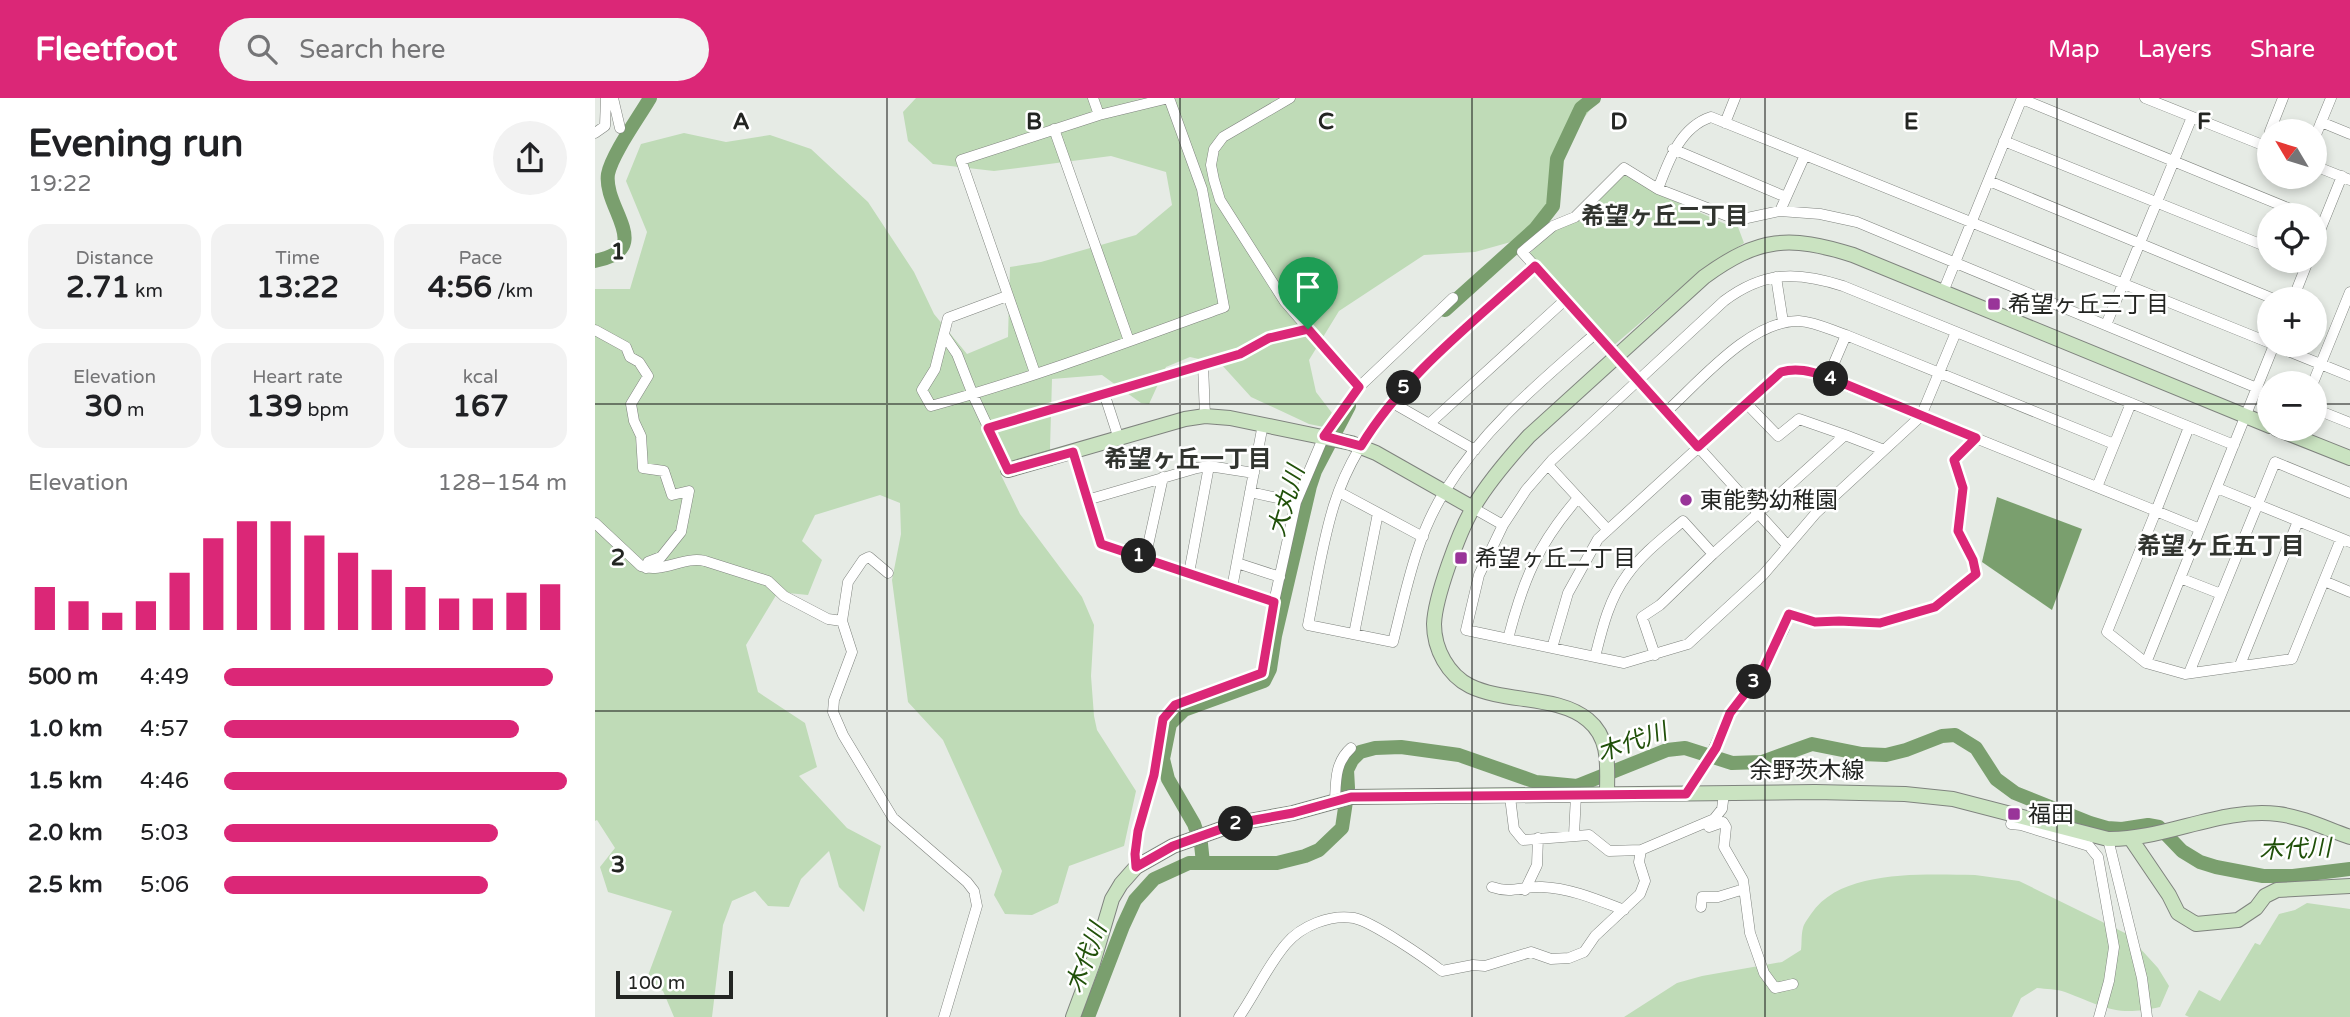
<!DOCTYPE html>
<meta charset="utf-8">
<style>
:root{--surface:#fff;--page:#f2f2f2;--text:#202124;--muted:#757577;--accent:#db2777}
body{margin:0;font-family:"Varela Round","Noto Sans JP",sans-serif;background:var(--page);color:var(--text);height:100vh;display:flex;flex-direction:column;font-size:26px;white-space:nowrap}
*{box-sizing:border-box;margin:0}
p{font-size:23px;color:var(--muted)}
.icon{flex:none;width:38px;height:38px;fill:none;stroke:currentColor;stroke-width:2;stroke-linecap:round;stroke-linejoin:round}
.map{position:relative;flex:1;overflow:hidden}
.details{display:flex;flex-direction:column;background:var(--surface);width:595px}
.details>*{flex:none}
.needle{width:46px;rotate:308deg}
.buttons{position:absolute;left:1662px;top:21px;display:grid;gap:14px}
.buttons a{display:grid;place-items:center;width:70px;height:70px;border-radius:50%;background:var(--surface);box-shadow:0 4px 10px #0003;font-size:35px}
.scale{position:absolute;left:21px;bottom:18px;width:117px;box-sizing:border-box;padding-left:7px;border:4px solid #232522;border-top:0;font-size:19px;line-height:24px;white-space:nowrap;color:#232522;-webkit-text-stroke:5px #fff;paint-order:stroke}
.pin{position:absolute;display:grid;place-items:center;width:60px;height:60px;color:#fff;margin:-72px -30px;border-radius:50% 50% 50% 0;rotate:-45deg;box-shadow:0 0 7px #0007}
.pin .icon{rotate:45deg}
.km{position:absolute;width:35px;height:35px;margin:-18px;border-radius:50%;background:#222;color:#fff;font-size:19px;line-height:35px;text-align:center}
.round{display:grid;place-items:center;flex:none;width:74px;height:74px;border-radius:37px;background:var(--page)}
.head{display:flex;align-items:center;justify-content:space-between;height:119px;padding:0 28px}
h1{font-size:38px;font-weight:700;line-height:52px}
.figures{display:grid;grid-template-columns:repeat(3,1fr);gap:10px;height:119px;padding:7px 28px}
.figures div{display:grid;align-content:center;border-radius:18px;background:var(--page);text-align:center}
.figures b{font-size:30px;font-weight:700}
.figures small{font-size:19px;font-weight:400}
.figures p{font-size:19px}
.chart{height:196px;padding:14px 28px}
.chart p{display:flex;justify-content:space-between}
.chart svg{width:100%;height:126px;margin-top:7px;stroke:var(--accent);stroke-width:6}
ul{padding:0 28px;list-style:none;font-size:23px}
li{display:grid;grid-template-columns:112px 84px 1fr;align-items:center;height:52px}
li i{height:18px;border-radius:9px;background:var(--accent)}
header{display:flex;align-items:center;gap:42px;box-sizing:border-box;height:98px;padding:0 35px;background:var(--accent);color:#fff}
header strong{font-size:33px}
nav{display:flex;gap:38px;margin-inline-start:auto;font-size:24px}
.search{width:490px;height:63px;background:var(--page);display:flex;align-items:center;gap:18px;box-sizing:border-box;padding:0 24px;border-radius:38px;color:var(--muted);font-size:26px}
main{display:flex;flex:1;min-height:0}
.map>svg:first-child{display:block}
.green{fill:#bfdbb7}
.water{fill:#7a9f6e}
.lines{fill:none;stroke-linecap:round;stroke-linejoin:round}
.river{stroke:#7a9f6e;stroke-width:14}
.street-casing{stroke:#7f837e;stroke-width:11}
.secondary-casing{stroke:#7f837e;stroke-width:16}
.street{stroke:#fff;stroke-width:10}
.secondary{stroke:#cae3c1;stroke-width:14}
.route-casing{stroke:#fff;stroke-width:14}
.route{stroke:#db2777;stroke-width:9}
.grid{fill:none;stroke:#232522;stroke-width:2;stroke-opacity:0.55}
.poi-dot{fill:#993499;stroke:#fff;stroke-width:2.5}
.labels{text-anchor:middle;stroke-width:5;stroke-linejoin:round;paint-order:stroke}
.poi-label{font-size:23px;fill:#232522;stroke:#fff;text-anchor:start}
.street-label{font-size:23px;fill:#232522;stroke:#fff}
.neighbourhood-label{font-size:24px;font-weight:bold;fill:#31342f;stroke:#fff}
.water-label{font-size:24px;font-style:italic;fill:#205009;stroke:#fff}
.grid-label{font-size:23px;text-anchor:middle;font-weight:bold;fill:#232522;stroke:#fff;stroke-width:5;stroke-linejoin:round;paint-order:stroke}
</style>
<header>
<strong>Fleetfoot</strong>
<div class="search"><svg class="icon" aria-label="search" viewBox="0 0 24 24"><circle cx="10" cy="10" r="6"/><path d="M15 15l6 6"/></svg>Search here</div>
<nav><a>Map</a><a>Layers</a><a>Share</a></nav>
</header>
<main>
<section class="details">
<div class="head"><div><h1>Evening run</h1><p>19:22</p></div><a class="round"><svg class="icon" aria-label="share" viewBox="0 0 24 24"><path d="M12 15V3M7 8l5-5 5 5M5 13v7h14v-7"/></svg></a></div>
<div class="figures">
<div><p>Distance</p><b>2.71<small> km</small></b></div>
<div><p>Time</p><b>13:22</b></div>
<div><p>Pace</p><b>4:56<small> /km</small></b></div>
</div>
<div class="figures">
<div><p>Elevation</p><b>30<small> m</small></b></div>
<div><p>Heart rate</p><b>139<small> bpm</small></b></div>
<div><p>kcal</p><b>167</b></div>
</div>
<div class="chart"><p><span>Elevation</span>128–154 m</p>
<svg viewBox="0 0 160 44" preserveAspectRatio="none"><path d="M5 44V29M15 44V34M25 44V38M35 44V34M45 44V24M55 44V12M65 44V6M75 44V6M85 44V11M95 44V17M105 44V23M115 44V29M125 44V33M135 44V33M145 44V31M155 44V28"/></svg>
</div>
<ul>
<li><b>500 m</b>4:49<i style="width:96%"></i></li>
<li><b>1.0 km</b>4:57<i style="width:86%"></i></li>
<li><b>1.5 km</b>4:46<i style="width:100%"></i></li>
<li><b>2.0 km</b>5:03<i style="width:80%"></i></li>
<li><b>2.5 km</b>5:06<i style="width:77%"></i></li>
</ul>
</section>
<div class="map">
<svg width="1755" height="919" viewBox="0 0 1755 919">
<rect width="100%" height="100%" fill="#e6ebe5"/>
<!-- green -->
<path class="green" d="M321,0H1004L976,37L948,135L880,154L829,157L744,213L714,262L721,294L737,315L729,329L714,326L656,299L626,266L595,259L571,269L554,306L546,305L507,277L457,281L455,350L458,368L406,377L425,416L487,499L499,527L496,578L499,618L502,632L541,693L529,748L474,768L463,805L437,817L410,816L399,797L407,773L348,642L313,604L297,482L306,436L305,405L285,397L220,417L207,443L227,462L213,497L183,494L151,547L163,594L210,625L222,669L204,678L252,730L286,748L269,814L244,789L234,753L206,781L194,809L173,808L160,793L137,803L128,827L117,919H79L68,893L51,883L77,813L13,794L5,769L20,750L2,722L0,723V191H35L52,134L31,83L46,46L89,35L131,44L175,37L216,51L273,104L319,174L339,216L372,256L413,239L415,169L446,164L541,137L577,107L571,74L516,58L399,73L338,66L313,43L308,14Z
M1028,77H1033L1057,93L1137,129H1143L1149,145L1101,177L1018,248L933,157L959,131Z
M1380,777L1424,783L1532,836L1563,870L1574,888L1565,909C1520,919 1510,909 1470,894C1462,891 1451,891 1442,890L1426,900L1417,919H1029L1082,885L1107,878L1187,864L1206,852C1207,845 1206,837 1208,830C1209,825 1213,821 1216,816C1247,770 1331,777 1380,777Z
M1712,805L1755,811V919H1594L1590,917L1604,892L1625,903L1660,845L1665,847L1684,816L1700,812Z"/>
<!-- water -->
<path class="water" d="M1402,399L1487,431L1457,512L1387,464Z"/>
<g class="lines">
<!-- river -->
<path class="river" d="M0,163C61,151 8,111 13,76C17,56 44,19 55,0
M850,212L940,131L958,108L962,61L986,10L999,0
M608,765L606,746L599,726L573,681L568,661L575,626L589,612L669,583L675,571L680,538L715,388L720,373L754,308
M493,919L528,828L540,802L559,781L594,765H682L710,758L724,752L747,730L753,690L752,672L757,662L765,654L780,650L806,649L864,657L941,684L982,688L1072,652L1090,650L1137,665L1167,664L1217,646L1267,656L1291,657L1311,652L1347,638L1360,637L1381,650L1401,681L1420,695L1495,725L1512,730L1527,731L1553,727L1564,729L1587,753L1605,764L1621,769L1668,778H1698L1755,771"/>
<!-- street casing -->
<g class="street-casing">
<path id="street" d="M18,0L25,30
M498,0L504,17
M695,0L628,39L619,51L616,67L619,82L625,102L690,204L764,289
M1550,0L1675,50
M1427,1L1710,117
M1726,24L1755,36
M1130,25L1140,0
M459,31L534,243
M1675,33L1688,0
M0,35L10,28L11,0
M1720,39L1736,0
M1409,43L1675,150
M1078,51L1191,99
M1720,68L1755,82
M1394,83L1679,201
M1063,91L1143,122L1185,113L1225,116L1262,124L1662,290
M1185,113L1210,57
M1720,145L1747,78
M940,168C864,238 771,304 739,407C727,445 721,487 713,527L798,544C811,493 821,438 850,393C889,330 945,284 1000,236
M1181,179L1188,224
M1348,194L1427,0
M412,198L353,220L340,271L327,292L336,308C435,281 532,244 629,209L607,91L574,0L504,17L366,62L440,275
M1698,201L1713,163
M1511,227L1597,19
M0,232L31,249L35,259L44,264L53,278L36,306L39,323L46,338L48,370L69,373L77,397L94,393L86,434L66,459L53,464L51,470
M349,237L362,256L378,297L413,372
M1678,247L1755,278
M608,266L610,318
M1233,279L1251,237
M1718,285L1755,194
M509,295L524,341
M796,304L880,352
M1152,306L1183,338L1204,321L1250,337
M1720,311L1755,325
M1071,314C1105,283 1156,222 1204,223C1220,224 1236,232 1251,237L1519,346
M834,326L970,202
M1594,329L1561,413L1605,431
M393,330L645,256L674,240L713,231
M1639,347L1248,188C1202,173 1169,173 1129,203L957,362L931,392L908,427L884,477L871,532L1029,565L1093,546L1168,477L1221,415L1326,318L1561,413L1512,534L1551,565L1590,576L1697,561L1746,441
M478,354L506,446L679,504
M953,367L1013,432
M1502,389L1536,305
M1622,390L1755,444
M655,394L701,404
M744,394L828,439
M492,402L602,370L614,368L659,375
M878,410L908,427
M0,425L46,468C67,476 88,458 110,463L173,483L189,498L233,521L247,523
M1192,447L927,154L958,128L980,119L1029,70L1063,91C1073,64 1085,29 1116,19L1675,245
M1118,456L1250,337L1289,352
M550,461L568,379
M642,465L685,479
M293,475L274,459L268,462L253,484L247,523L257,554L239,602L238,614L248,637L298,720L372,784L379,793L382,808L349,919
M594,475L614,368
M1585,480L1626,496
M1729,483L1755,494
M637,490L668,326
M759,536L783,415
M913,541C928,482 943,446 983,400
M957,550L973,495L1003,441L1186,274L1197,271L1214,273L1326,318L1361,234
M1000,559C1007,531 1014,501 1032,477C1047,456 1068,440 1088,423L1118,456L1065,507L1047,519L1060,557
M1551,565L1679,247
M1645,567L1703,423
M1594,575L1680,364L1755,395
M1091,696L1113,663L1135,615L1168,571L1189,531L1193,516L1220,525L1244,523L1285,525L1340,509L1381,476L1378,462L1363,434L1368,390L1359,362L1381,340
M915,699L919,731L928,742L994,737L1014,753L1046,752
M740,702C741,683 740,664 756,650
M1416,726L1426,727L1494,748L1503,759L1519,849L1514,883L1504,919
M1114,729L1128,724L1131,729L1129,749L1148,782L1155,835L1169,875L1180,890L1198,886
M979,737L981,697
M1513,741L1547,880L1552,919
M541,769L540,756L543,733L559,677L568,621L580,607L667,575L679,504L701,404L729,338L764,289L858,200
M897,789C917,796 928,788 947,789C975,790 1003,802 1029,812
M930,792L942,767L943,740
M1106,809L1107,799H1123L1149,791
M644,919C660,896 673,867 691,846C706,828 735,816 759,820C778,824 830,860 847,873L878,867L890,868L936,854L956,861L974,860L989,854L1000,838L1045,796L1050,783L1044,764L1046,752L1119,721L1127,711L1129,695"/>
</g>
<!-- secondary casing -->
<g class="secondary-casing">
<path id="secondary" d="M1682,331L1755,360
M413,372L590,321L610,318L635,320L756,345L781,355L878,410
M1012,696C1012,669 1016,641 993,622C963,597 910,605 875,588C853,577 839,551 839,526C840,499 864,434 878,410C893,384 914,360 934,338L1109,179C1164,139 1194,137 1258,157L1675,328
M1536,741L1574,797L1583,815L1601,826L1643,822L1661,810L1670,798L1682,792L1755,788
M478,919L498,865L517,801L526,786L541,769L578,748L643,725L698,715L756,699L1220,694L1310,696L1358,701L1513,741C1570,742 1626,709 1683,716C1708,719 1732,731 1755,739"/>
</g>
<!-- street -->
<use href="#street" class="street"/>
<!-- secondary -->
<use href="#secondary" class="secondary"/>
</g>
<g class="lines">
<!-- route casing -->
<g class="route-casing">
<path id="route" d="M940,168L1103,349L1186,274C1203,269 1217,274 1233,279L1381,340L1359,362L1368,390L1363,433L1378,462L1381,476L1340,509L1285,525L1244,523L1220,524L1194,516L1168,572L1135,615L1121,650L1091,696L756,699L698,715L643,725L578,748L541,769L540,756L543,733L559,677L568,621L580,607L667,575L679,504L506,446L478,354L413,372L393,330L645,256L674,240L713,231L764,289L729,338L766,348C809,277 879,224 940,168Z"/>
</g>
<!-- route -->
<use href="#route" class="route"/>
</g>
<!-- grid -->
<path class="grid" d="M292,0V919M585,0V919M877,0V919M1170,0V919M1462,0V919M0,306H1675M1720,306H1755M0,613H1755"/>
<!-- markers -->
<g class="poi-dot">
<rect x="1392" y="199" width="14" height="14" rx="3.5"/>
<circle cx="1091" cy="402" r="7"/>
<rect x="859" y="453" width="14" height="14" rx="3.5"/>
<rect x="1412" y="709" width="14" height="14" rx="3.5"/>
</g>
<g class="labels">
<!-- poi labels -->
<g class="poi-label">
<text x="1413" y="214">希望ヶ丘三丁目</text>
<text x="1105" y="410">東能勢幼稚園</text>
<text x="880" y="468">希望ヶ丘二丁目</text>
<text x="1433" y="724">福田</text>
</g>
<!-- street labels -->
<g class="street-label">
<text x="1212" y="680">余野茨木線</text>
</g>
<!-- neighbourhood labels -->
<g class="neighbourhood-label">
<text x="1070" y="126">希望ヶ丘二丁目</text>
<text x="593" y="369">希望ヶ丘一丁目</text>
<text x="1626" y="456">希望ヶ丘五丁目</text>
</g>
<!-- water labels -->
<g class="water-label">
<text transform="translate(691 403) rotate(-73)" y="8">大丸川</text>
<text transform="translate(1037 644) rotate(-19)" y="8">木代川</text>
<text transform="translate(1700 751) rotate(-2)" y="8">木代川</text>
<text transform="translate(491 860) rotate(-69)" y="8">木代川</text>
</g>
</g>
<g class="grid-label">
<text x="146" y="31">A</text>
<text x="439" y="31">B</text>
<text x="731" y="31">C</text>
<text x="1024" y="31">D</text>
<text x="1316" y="31">E</text>
<text x="1609" y="31">F</text>
<text x="23" y="161">1</text>
<text x="23" y="467">2</text>
<text x="23" y="774">3</text>
</g>
</svg>
<div class="buttons">
<a><svg class="needle" viewBox="-14 -14 28 28"><path d="M0-13l5 13h-10z" fill="#e53935"/><path d="M0 13l5-13h-10z" fill="#757577"/></svg></a>
<a><svg class="icon" aria-label="locate" viewBox="0 0 24 24"><circle cx="12" cy="12" r="6"/><path d="M12 2v4M12 18v4M2 12h4M18 12h4"/></svg></a>
<a>+</a>
<a>−</a>
</div>
<div class="scale">100 m</div>
<div class="pin" style="left:713px;top:231px;background:#1e9e55"><svg class="icon" aria-label="arrive" viewBox="0 0 24 24"><path d="M6 21V4h12l-3 4 3 4H6"/></svg></div>
<b class="km" style="left:544px;top:458px">1</b>
<b class="km" style="left:641px;top:726px">2</b>
<b class="km" style="left:1159px;top:584px">3</b>
<b class="km" style="left:1236px;top:281px">4</b>
<b class="km" style="left:809px;top:290px">5</b>
</div>
</main>
